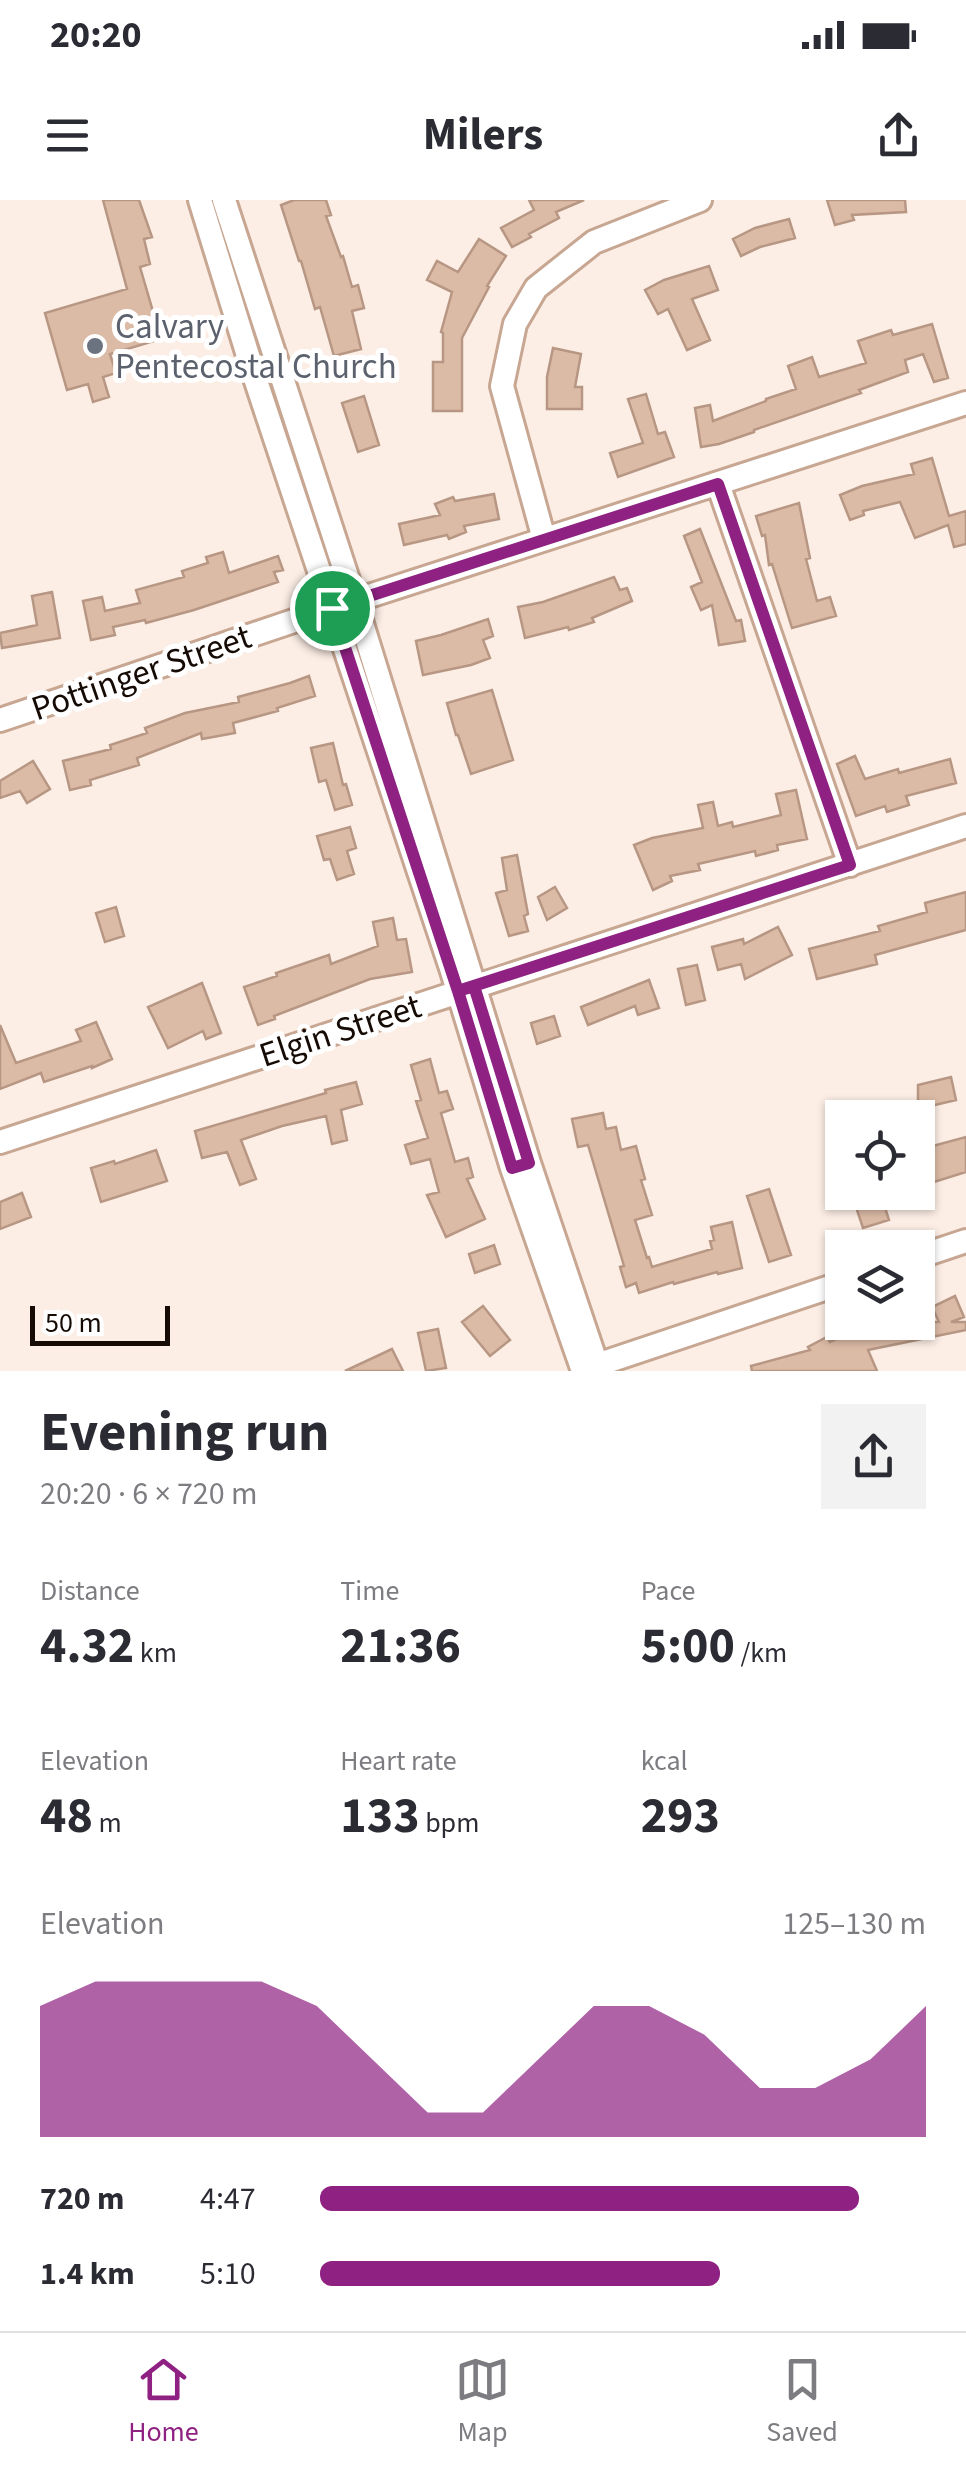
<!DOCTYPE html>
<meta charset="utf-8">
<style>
:root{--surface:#fff;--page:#f2f2f3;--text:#2b2b33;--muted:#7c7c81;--line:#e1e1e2;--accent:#8f2183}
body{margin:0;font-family:"Source Sans 3",sans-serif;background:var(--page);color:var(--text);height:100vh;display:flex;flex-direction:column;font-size:38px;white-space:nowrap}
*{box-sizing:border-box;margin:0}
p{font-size:32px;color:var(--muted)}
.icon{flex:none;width:55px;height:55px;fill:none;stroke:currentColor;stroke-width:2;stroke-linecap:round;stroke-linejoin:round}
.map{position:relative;height:1171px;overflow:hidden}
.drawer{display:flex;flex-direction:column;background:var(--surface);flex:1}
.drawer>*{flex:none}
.fabs{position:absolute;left:825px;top:900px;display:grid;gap:20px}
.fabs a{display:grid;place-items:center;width:110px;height:110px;border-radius:0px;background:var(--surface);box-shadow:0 2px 8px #0004;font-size:50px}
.scale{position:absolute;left:30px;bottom:25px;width:140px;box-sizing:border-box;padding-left:10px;border:5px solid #150a04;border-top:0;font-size:28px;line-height:35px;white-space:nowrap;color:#150a04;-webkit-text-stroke:8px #fff;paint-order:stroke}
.pin{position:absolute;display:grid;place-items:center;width:85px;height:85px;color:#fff;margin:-42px;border:5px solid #fff;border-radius:50%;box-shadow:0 2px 10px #0007}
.round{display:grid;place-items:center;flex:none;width:105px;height:105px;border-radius:0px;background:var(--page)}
.overview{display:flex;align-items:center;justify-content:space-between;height:170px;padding:0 40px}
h1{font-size:55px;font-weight:700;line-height:75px}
.metrics{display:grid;grid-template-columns:repeat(3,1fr);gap:15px;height:170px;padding:10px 40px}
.metrics div{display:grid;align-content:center}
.metrics b{font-size:50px;font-weight:700}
.metrics small{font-size:28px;font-weight:400}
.metrics p{font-size:28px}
.chart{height:280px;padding:20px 40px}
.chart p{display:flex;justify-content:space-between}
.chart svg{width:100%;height:180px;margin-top:10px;fill:var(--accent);opacity:.7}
ul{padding:0 40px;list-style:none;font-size:32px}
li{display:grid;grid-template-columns:160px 120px 1fr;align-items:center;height:75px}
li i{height:25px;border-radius:12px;background:var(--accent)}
.status{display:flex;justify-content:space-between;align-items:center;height:70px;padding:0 50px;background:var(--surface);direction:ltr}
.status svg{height:28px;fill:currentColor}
header{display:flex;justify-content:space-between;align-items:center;height:130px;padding:0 40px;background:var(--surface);font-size:45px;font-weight:700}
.tabs{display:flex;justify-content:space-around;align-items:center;height:140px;border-top:2px solid var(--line);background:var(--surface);font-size:28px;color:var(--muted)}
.tabs a{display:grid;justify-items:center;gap:5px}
.tabs .active{color:var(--accent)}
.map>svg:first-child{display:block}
.building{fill:#dcbba6;stroke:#b79784;stroke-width:2.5}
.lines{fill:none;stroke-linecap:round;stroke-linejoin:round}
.street-casing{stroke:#c7a692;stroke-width:28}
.street{stroke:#fff;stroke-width:22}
.route-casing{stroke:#fff;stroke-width:20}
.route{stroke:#8f2183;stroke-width:12}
.worship-dot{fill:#6b7280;stroke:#fff;stroke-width:4}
.labels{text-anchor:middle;stroke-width:10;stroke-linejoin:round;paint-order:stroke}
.worship-label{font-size:35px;fill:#5b616d;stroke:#fff;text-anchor:start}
.street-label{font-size:35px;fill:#150a04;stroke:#fff}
</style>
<div class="status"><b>20:20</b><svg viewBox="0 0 49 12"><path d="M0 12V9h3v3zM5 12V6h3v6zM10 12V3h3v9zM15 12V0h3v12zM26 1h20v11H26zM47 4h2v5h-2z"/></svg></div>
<header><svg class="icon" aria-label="menu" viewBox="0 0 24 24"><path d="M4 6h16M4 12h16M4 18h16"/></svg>Milers<svg class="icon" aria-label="share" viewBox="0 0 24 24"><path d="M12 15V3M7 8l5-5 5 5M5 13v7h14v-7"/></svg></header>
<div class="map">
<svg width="966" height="1171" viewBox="0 0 966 1171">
<rect width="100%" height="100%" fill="#fceee5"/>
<!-- building -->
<path class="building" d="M103,0H139L152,37L144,39L150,64L140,67L161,139L110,154L116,173L103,177L109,197L93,202L88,184L67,190L45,113L127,89Z
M294,0H326L331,15L326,16L341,57L343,56L352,87L358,85L364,108L352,111L361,149L334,156L320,107L315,109L301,61H299L281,5Z
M529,0H584L556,12L559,18L529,34L531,37L512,47L501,28L534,10Z
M827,0H905L906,12L852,15L854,20L835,25Z
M789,19L795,38L760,47L741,56L733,39L755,28Z
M479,39L506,56L487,86L489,87L462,138V211H433V162H443V133L441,132L452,92L427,80L437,61L458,72Z
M709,66L718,90L692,99L710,140L687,150L668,109L658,114L645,90L664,80Z
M932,124L948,178L934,182L923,154L905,160L908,172L859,190L861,193L754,230V232L719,244L701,247L695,208L710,205L713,221L766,201V199L796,189L788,166L812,157L819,177L866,163L858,141L891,130L893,135Z
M553,148L581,154L575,187H582V209H547V177Z
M646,194L658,234L665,232L674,257L618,277L610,253L643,243L628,199Z
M364,196L379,245L358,252L342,203Z
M932,258L949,316L966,311V344L954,347L948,325L915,338L900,302L863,311L864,315L850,320L840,295L862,286L914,274L911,264Z
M494,294L499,319L464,326L466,332L449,339L447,335L404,345L399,324L440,315L435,304L453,297L455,301Z
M799,303L810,358L806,359L817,401L830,397L836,416L792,428L772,364L769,365L765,335L762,336L756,316Z
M700,329L736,421L741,420L745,441L719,445L712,405L701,410L691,387L702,382L684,336Z
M223,352L229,373L278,356L283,370L274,372L278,382L194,410L146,423L145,420L113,427L115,435L91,440L83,401L102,397L105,411L140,403L136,390L184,377L182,371L208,363L206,357Z
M614,377L620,390L627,388L632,401L592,418L594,422L569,430L568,427L525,438L518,407L543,402Z
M52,392L60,438L2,448L0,433L37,425L32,396Z
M488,419L493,436L483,440L490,458L471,465L423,475L416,441L441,435Z
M309,476L315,496L277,508L278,511L233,523L235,533L202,539L201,533L137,558L139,565L90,580L91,585L70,590L63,561L111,549L110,545L147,533L145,528L185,513L239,502L238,497L290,483Z
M492,490L513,560L471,574L458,535H456L447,503Z
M333,543L343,585L346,584L352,605L335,610L326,580L319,582L311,548Z
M855,556L865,579L898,569L899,573L950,559L956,583L906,596L909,605L887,612L885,606L856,616L837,564Z
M33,561L50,589L27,603L20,591L0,598V581Z
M796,590L807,639L777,645L778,650L756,656L755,651L698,664L700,670L670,676L672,681L653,690L634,645L652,638L703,628L698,605L713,602L718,626L732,622L733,627L781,615L776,594Z
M350,627L356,648L347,651L354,674L337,680L330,659L324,660L317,636Z
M517,655L528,714L524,716L528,731L509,736L496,693L507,690L502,658Z
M555,687L567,708L547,720L538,697Z
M966,692V730L875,755L877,764L817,779L809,749L880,731L878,726L927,712L925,703Z
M116,707L124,736L105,742L96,713Z
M393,718L397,740L406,739L412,772L370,779L274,816L275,819L258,825L244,787L277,776L276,773L329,755L331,764L378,746L373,722Z
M778,727L792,755L745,779L741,764L718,770L712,747L743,739L744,744Z
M697,765L705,800L686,805L678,769Z
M649,780L659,808L638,815L635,806L588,825L581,807Z
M202,783L221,833L206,839L203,831L168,848L148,807Z
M554,816L560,836L537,844L531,823Z
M96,822L112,859L92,868V866L44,882L41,873L0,889V825L16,863L81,841L76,830Z
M430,859L439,893L447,891L453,909L441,913L455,962L468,958L473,977L467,979L485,1019L446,1037L427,995L439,992L430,959L411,964L405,945L428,938L416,901L421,900L411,865Z
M951,877L956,900L918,909V885Z
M356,882L362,904L341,910L347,940L332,944L326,916L282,926L241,940L256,979L240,985L227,952L202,958L195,931L326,893L325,890Z
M603,913L606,929L616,927L621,950L636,946L645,979L641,980L652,1015L635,1020L647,1058L649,1057L652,1067L712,1049L710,1041L714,1040L711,1027L732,1022L742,1068L718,1074L717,1072L674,1084L673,1082L639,1093L636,1083L626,1087L620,1067L624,1066L588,945L578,947L572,919Z
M966,937V972L918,987V950Z
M156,950L167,981L101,1002L91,968L114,961L115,964Z
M769,989L791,1055L769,1062L747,996Z
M851,992H880L889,1020L863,1028Z
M22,993L31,1017L0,1029V1002Z
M494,1045L500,1064L475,1073L469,1054Z
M955,1096L964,1117L951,1122H966V1130L868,1150L877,1171H752L751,1166L810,1150L808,1147L827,1137L830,1142L873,1122H939L932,1107Z
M483,1106L510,1140L490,1156L462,1122Z
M438,1129L446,1168L426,1171L418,1133Z
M392,1149L403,1171H345Z"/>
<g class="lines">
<!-- street casing -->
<g class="street-casing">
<path id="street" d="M200,0L254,175L451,768L512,968L583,1171
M224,0L355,401L529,963L599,1171
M718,284L850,665
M544,339L502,186L515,124L536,88L594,42L700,0
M0,520L332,408L966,203
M0,942L966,626
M918,1057L966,1041
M585,1169L842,1083"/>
</g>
<!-- street -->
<use href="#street" class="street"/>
</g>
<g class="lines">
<!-- route casing -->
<g class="route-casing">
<path id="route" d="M332,408L458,791L474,786L529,963L512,968L458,791L850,665L718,284L332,408"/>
</g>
<!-- route -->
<use href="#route" class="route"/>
</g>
<!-- markers -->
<circle class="worship-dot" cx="95" cy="146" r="10"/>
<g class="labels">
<!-- worship labels -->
<g class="worship-label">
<text x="115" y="138">Calvary<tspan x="115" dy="40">Pentecostal Church</tspan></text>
</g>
<!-- street labels -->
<g class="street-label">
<text transform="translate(141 472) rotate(-19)" y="12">Pottinger Street</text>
<text transform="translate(340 830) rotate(-18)" y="12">Elgin Street</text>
</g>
</g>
</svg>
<div class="fabs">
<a><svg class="icon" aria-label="locate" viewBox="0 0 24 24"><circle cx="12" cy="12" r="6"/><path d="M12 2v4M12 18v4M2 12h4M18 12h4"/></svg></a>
<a><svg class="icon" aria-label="layers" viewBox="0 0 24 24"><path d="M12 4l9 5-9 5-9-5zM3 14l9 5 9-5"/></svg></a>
</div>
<div class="scale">50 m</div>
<div class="pin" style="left:332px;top:408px;background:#1e9e55"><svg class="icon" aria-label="arrive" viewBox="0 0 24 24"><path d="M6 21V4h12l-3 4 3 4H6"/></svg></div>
</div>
<section class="drawer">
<div class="overview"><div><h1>Evening run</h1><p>20:20 · 6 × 720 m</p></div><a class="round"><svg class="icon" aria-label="share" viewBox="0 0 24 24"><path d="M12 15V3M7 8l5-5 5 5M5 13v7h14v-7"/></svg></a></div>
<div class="metrics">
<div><p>Distance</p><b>4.32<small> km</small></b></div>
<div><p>Time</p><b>21:36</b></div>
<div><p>Pace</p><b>5:00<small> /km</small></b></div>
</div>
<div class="metrics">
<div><p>Elevation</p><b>48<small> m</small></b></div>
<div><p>Heart rate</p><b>133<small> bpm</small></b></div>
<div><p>kcal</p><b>293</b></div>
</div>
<div class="chart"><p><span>Elevation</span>125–130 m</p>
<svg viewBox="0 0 160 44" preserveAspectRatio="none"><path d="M0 44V12L10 6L20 6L30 6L40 6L50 12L60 25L70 38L80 38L90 25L100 12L110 12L120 19L130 32L140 32L150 25L160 12V44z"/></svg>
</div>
<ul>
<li><b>720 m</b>4:47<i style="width:89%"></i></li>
<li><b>1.4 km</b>5:10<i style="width:66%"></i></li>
</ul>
</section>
<nav class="tabs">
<a class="active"><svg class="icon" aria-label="home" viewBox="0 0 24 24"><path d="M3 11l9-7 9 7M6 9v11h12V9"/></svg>Home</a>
<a><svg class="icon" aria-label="map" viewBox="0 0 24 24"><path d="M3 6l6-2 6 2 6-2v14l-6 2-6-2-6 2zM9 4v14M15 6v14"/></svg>Map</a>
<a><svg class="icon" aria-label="saved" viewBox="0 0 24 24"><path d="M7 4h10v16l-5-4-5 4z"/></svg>Saved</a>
</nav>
